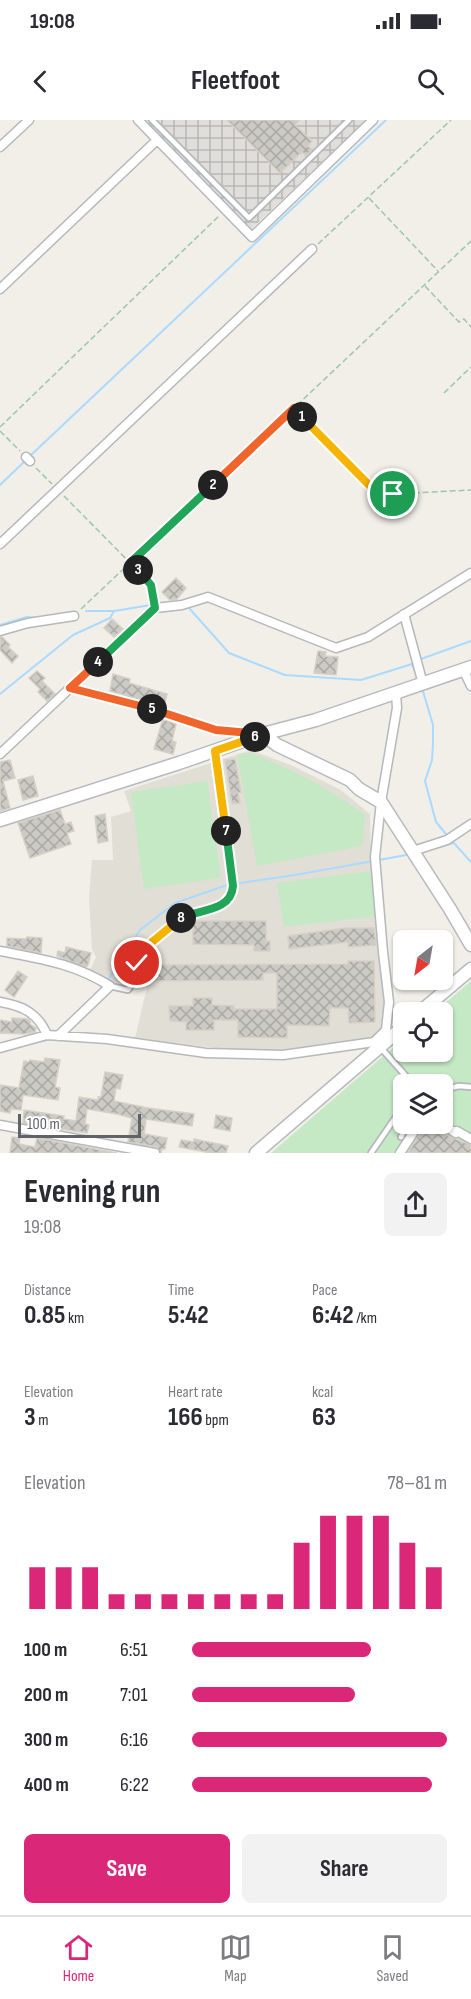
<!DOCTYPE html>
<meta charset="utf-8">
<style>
:root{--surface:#fff;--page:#f2f2f3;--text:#2b2b33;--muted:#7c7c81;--line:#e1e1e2;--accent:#db2777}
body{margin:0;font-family:"Sofia Sans Condensed",sans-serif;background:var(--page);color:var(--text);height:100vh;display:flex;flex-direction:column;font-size:22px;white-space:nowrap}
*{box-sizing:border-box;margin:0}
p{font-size:20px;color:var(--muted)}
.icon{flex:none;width:33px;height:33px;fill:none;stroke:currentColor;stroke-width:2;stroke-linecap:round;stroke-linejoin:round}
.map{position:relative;height:1033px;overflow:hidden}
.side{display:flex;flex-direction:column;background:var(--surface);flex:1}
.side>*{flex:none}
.needle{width:39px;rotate:211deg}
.buttons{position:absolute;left:393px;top:810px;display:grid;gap:12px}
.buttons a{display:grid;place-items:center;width:60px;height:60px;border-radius:9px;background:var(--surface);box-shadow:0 2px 4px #0004;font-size:30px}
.scale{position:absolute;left:18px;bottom:15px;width:123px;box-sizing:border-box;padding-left:6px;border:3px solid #5f6368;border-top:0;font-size:16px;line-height:21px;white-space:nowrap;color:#5f6368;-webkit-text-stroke:4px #fff;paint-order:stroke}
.pin{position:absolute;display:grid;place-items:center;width:51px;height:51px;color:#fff;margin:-26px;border:3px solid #fff;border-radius:50%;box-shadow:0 2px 6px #0007}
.km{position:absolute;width:30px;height:30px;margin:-15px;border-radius:50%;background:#222;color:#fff;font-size:16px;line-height:30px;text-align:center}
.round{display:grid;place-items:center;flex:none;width:63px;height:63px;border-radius:9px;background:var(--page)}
.head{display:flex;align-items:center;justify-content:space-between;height:102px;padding:0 24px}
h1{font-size:33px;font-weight:700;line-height:45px}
.stats{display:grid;grid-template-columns:repeat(3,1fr);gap:9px;height:102px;padding:6px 24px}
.stats div{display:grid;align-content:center}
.stats b{font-size:26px;font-weight:700}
.stats small{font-size:16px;font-weight:400}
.stats p{font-size:16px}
.chart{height:168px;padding:12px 24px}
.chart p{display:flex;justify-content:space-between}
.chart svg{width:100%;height:108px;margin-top:6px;stroke:var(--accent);stroke-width:6}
.primary-button{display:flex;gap:12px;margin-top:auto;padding:12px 24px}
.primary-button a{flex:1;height:69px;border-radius:9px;background:var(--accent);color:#fff;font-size:24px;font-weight:700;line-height:69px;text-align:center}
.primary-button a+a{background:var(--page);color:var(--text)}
ul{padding:0 24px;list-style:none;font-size:20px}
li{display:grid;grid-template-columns:96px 72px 1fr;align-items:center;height:45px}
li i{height:15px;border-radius:8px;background:var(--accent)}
.status{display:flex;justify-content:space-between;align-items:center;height:42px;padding:0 30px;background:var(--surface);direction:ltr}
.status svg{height:16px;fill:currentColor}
header{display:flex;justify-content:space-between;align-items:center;height:78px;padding:0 24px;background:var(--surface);font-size:27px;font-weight:700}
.tabs{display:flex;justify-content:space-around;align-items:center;height:84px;border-top:2px solid var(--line);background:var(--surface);font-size:16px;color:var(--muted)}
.tabs a{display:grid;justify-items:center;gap:3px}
.tabs .active{color:var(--accent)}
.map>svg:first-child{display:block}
.industrial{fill:url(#industrial-grid)}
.education{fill:#e1ded6}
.pitch{fill:#c5e8c5;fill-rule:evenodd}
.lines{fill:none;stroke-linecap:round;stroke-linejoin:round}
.stream{stroke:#aadaff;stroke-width:2}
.building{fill:url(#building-cross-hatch);stroke:#d6d1c6;stroke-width:1.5}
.lane-casing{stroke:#b5b8bc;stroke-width:8}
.street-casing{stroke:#b5b8bc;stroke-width:11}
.secondary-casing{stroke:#b6babf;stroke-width:15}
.path{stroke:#9cc7a9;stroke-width:1.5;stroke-dasharray:6 3;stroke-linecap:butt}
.lane{stroke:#fff;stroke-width:4.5}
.street{stroke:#fff;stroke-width:8}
.secondary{stroke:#fff;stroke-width:12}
.split-1-casing{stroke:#fff;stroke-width:12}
.split-2-casing{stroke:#fff;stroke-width:12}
.split-3-casing{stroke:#fff;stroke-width:12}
.split-4-casing{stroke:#fff;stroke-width:12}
.split-5-casing{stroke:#fff;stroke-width:12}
.split-6-casing{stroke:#fff;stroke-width:12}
.split-7-casing{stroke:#fff;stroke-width:12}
.split-8-casing{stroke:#fff;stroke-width:12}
.split-9-casing{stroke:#fff;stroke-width:12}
.split-1{stroke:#f5b400;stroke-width:8}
.split-2{stroke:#f0652b;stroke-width:8}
.split-3{stroke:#22a559;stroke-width:8}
.split-4{stroke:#22a559;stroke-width:8}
.split-5{stroke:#f0652b;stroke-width:8}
.split-6{stroke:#f0652b;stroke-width:8}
.split-7{stroke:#f5b400;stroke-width:8}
.split-8{stroke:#22a559;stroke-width:8}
.split-9{stroke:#f5b400;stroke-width:8}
</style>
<div class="status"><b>19:08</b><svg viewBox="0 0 49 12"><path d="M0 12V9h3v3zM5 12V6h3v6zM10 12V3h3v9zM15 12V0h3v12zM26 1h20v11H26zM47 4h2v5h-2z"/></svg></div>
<header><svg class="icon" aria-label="back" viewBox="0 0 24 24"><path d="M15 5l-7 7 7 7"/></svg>Fleetfoot<svg class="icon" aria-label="search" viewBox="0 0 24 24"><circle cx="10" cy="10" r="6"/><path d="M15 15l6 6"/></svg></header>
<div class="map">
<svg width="471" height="1033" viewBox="0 0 471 1033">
<defs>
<pattern id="industrial-grid" width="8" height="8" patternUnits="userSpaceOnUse" patternTransform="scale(1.5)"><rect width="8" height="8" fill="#e0deda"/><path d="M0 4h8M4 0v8" fill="none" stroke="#b9b8b5"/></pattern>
<pattern id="building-cross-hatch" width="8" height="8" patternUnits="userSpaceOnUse" patternTransform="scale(1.5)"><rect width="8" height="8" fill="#cccac5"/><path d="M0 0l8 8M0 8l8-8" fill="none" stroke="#a9a8a4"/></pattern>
</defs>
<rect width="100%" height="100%" fill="#f1efe8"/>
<!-- industrial -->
<path class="industrial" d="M142,0H366L250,110Z"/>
<!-- education -->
<path class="education" d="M251,630L293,646L341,670L370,694L371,737L386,881L384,910L375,916L357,921L283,933L232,930L135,918L147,867L113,862L90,850L96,837L92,829L89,778L92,740H113L111,697L131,691L124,671Z"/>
<!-- pitch -->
<path class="pitch" d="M251,633C293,650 330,668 365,695L362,726L257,746L237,634Z
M207,661L221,758L144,769L131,672Z
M370,751L376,796L284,807L277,763Z
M471,861V1033H271L403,919L404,932H442V892H435ZM404,964H442V1004H404Z"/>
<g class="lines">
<!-- stream -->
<path class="stream" d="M30,336L386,0
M0,365L26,340
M189,488L229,533L285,555L361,560L412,544L416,553
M86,491H114L151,485
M44,497L73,492
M0,505L27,497L38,498
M421,539L471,521
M422,568L433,605V624L432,640L425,661L436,702L446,714
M0,574L73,515L110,498L114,491
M453,722L471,742
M436,728L453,723
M379,740L406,735
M108,860L140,810L175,783L227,765L295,755L373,741
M95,875L103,866
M28,924L52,919"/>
</g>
<!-- building -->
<path class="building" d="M227,0H299L295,5L312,21L308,26L312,29L306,36L302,32L280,53Z
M176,458L186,468L177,479L170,480L162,472Z
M112,499L123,509L114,517L104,508Z
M0,517H2L10,525L8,527L18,536L12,543L0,530Z
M318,531L326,532L325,536L338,537L336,555L314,553Z
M37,551L45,558L42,561L55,574L47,581L38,572L40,569L29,558Z
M113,554L130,559L129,563L167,574L164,586L110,571Z
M163,599L176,604L172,621L176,622L173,634L154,629Z
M235,639L241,672L238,673L240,683L232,684L225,640Z
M10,640L15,658L3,661L10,688L0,691V642Z
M33,656L38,676L23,680L18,660Z
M60,690L65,704L71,702L74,711L67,713L71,724L30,738L18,703Z
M105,694L108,721L98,723L95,696Z
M193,801H266V821H270V831H254V825L193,824Z
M345,808H374L376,825L348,827V822L289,829L288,816Z
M27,817L42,818L41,833L7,826V818L26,819Z
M66,827L91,833L88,845L86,847L57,836L58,831L65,833Z
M348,841H374L375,902L349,903L348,888H330L329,906L287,905V918L238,917V900H214V910H186V902L170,901L169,886H193V878H212V885L234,886V889H277V853H263V860L146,861L145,845L348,844Z
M18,851L27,857L14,877L5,870Z
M12,898L28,899L30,901V904L36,908L35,912L25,914L0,913V900L12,902Z
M45,938L60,940L55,967L60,968L58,980L23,975L21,990L11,989L10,993L0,991V965L19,968L24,941L29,942L30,940L44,942Z
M105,952L123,955L120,969L116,968L114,981L148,988L194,994L192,1006L146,999L144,1014L167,1018L165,1029H162L161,1033L157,1027L128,1022L132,998L117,994L87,989L85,1004L89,1005L87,1013L23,1003L24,990L64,996L63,999L76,1001L79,977L98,980V977H101Z
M216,995L232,998L230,1011L214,1008Z
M425,1004H430L433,1010L471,1025V1033H408Z
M12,1017L20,1018L19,1024L35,1027L37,1018L117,1033H10Z
M194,1019L228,1026L226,1033H211L179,1027L181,1020L194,1022Z"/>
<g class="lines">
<!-- lane casing -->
<g class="lane-casing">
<path id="lane" d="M152,0L249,98L349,0
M110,866L128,870L130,867C132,859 134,851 137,844C146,824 170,800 191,793C208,788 221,790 232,774L233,763L215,632
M381,928L413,964
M442,970L459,966L471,967
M401,1017L407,1004
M371,1033L404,985"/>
</g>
<!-- street casing -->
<g class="street-casing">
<path id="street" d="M138,0L252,117L373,0
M0,27L29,0
M0,169L157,20
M26,337L30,341
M0,424L312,129
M404,494L423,564
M0,511L28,503L74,496
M463,549L471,566
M70,568L140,585L216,610L258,614
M0,634L155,488L182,485L208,477L336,528L368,517L471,453
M413,731L447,720L471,704
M0,831C41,839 73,843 110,866L58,916
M0,882C23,886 38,893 47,915
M374,922L386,910L389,882L383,832L375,737L381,682L397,588L396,573
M0,928L47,915L107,919L206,933L283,935L374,922L380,926
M436,1004L440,1006L441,1004L456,1013L457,1011L471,1019
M0,1005L155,1033
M400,1033L419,1004"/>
</g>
<!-- secondary casing -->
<g class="secondary-casing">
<path id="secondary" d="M263,614L277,625L350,660L359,669L381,682L450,789L471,825
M0,700L179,643L263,614L316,600L471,547
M420,892L471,849
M256,1033L404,906"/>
</g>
<!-- path -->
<path class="path" d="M369,78L438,151
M318,124L451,0
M425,166L459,202L464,199L471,207
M444,273L471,247
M295,289L373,369L393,374L471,370
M0,307L220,95
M0,311L20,331
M36,348L52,364
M64,376L151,464L154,479
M81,489L471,121"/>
<!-- lane -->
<use href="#lane" class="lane"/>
<!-- street -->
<use href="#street" class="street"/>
<!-- secondary -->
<use href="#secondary" class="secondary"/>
</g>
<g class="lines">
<!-- split-1 casing -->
<g class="split-1-casing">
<path id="split-1" d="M302,297L373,369L393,374"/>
</g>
<!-- split-2 casing -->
<g class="split-2-casing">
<path id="split-2" d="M213,365L294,288L302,297"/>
</g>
<!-- split-3 casing -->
<g class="split-3-casing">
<path id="split-3" d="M138,450L131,442L213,365"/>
</g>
<!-- split-4 casing -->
<g class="split-4-casing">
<path id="split-4" d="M98,542L155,488L151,465L138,450"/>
</g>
<!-- split-5 casing -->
<g class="split-5-casing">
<path id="split-5" d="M98,542L70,568L152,589"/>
</g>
<!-- split-6 casing -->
<g class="split-6-casing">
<path id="split-6" d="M152,589L216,610L263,614L255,617"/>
</g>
<!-- split-7 casing -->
<g class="split-7-casing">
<path id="split-7" d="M226,711L215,631L255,617"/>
</g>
<!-- split-8 casing -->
<g class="split-8-casing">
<path id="split-8" d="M181,798C199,789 231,792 233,766L226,711"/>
</g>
<!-- split-9 casing -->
<g class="split-9-casing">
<path id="split-9" d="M137,843L152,822L181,798"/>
</g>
<!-- split-1 -->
<use href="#split-1" class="split-1"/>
<!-- split-2 -->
<use href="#split-2" class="split-2"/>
<!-- split-3 -->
<use href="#split-3" class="split-3"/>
<!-- split-4 -->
<use href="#split-4" class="split-4"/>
<!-- split-5 -->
<use href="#split-5" class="split-5"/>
<!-- split-6 -->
<use href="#split-6" class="split-6"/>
<!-- split-7 -->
<use href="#split-7" class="split-7"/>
<!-- split-8 -->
<use href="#split-8" class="split-8"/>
<!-- split-9 -->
<use href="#split-9" class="split-9"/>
</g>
</svg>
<div class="buttons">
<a><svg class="needle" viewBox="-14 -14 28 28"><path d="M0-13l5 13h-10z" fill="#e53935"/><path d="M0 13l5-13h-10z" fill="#7c7c81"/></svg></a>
<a><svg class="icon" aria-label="locate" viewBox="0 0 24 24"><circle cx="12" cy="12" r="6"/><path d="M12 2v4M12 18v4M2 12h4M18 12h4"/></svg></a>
<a><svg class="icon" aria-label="layers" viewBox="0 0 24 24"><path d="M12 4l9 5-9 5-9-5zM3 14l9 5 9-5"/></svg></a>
</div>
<div class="scale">100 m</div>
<div class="pin" style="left:393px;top:374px;background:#1e9e55"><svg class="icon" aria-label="arrive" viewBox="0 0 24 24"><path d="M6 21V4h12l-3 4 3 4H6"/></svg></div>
<div class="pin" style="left:137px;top:843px;background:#d93025"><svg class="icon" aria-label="check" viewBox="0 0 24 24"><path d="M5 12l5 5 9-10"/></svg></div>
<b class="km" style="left:302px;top:297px">1</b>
<b class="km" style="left:213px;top:365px">2</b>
<b class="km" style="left:138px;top:450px">3</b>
<b class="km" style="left:98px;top:542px">4</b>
<b class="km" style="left:152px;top:589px">5</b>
<b class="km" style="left:255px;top:617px">6</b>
<b class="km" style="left:226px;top:711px">7</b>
<b class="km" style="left:181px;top:798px">8</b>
</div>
<section class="side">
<div class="head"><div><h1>Evening run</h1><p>19:08</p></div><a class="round"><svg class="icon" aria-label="share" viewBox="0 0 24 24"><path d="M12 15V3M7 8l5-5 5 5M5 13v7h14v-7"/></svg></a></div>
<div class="stats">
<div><p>Distance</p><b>0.85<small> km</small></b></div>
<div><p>Time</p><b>5:42</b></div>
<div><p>Pace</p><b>6:42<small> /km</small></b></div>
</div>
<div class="stats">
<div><p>Elevation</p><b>3<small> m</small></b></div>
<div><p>Heart rate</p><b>166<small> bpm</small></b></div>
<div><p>kcal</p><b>63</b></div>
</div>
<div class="chart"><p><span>Elevation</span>78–81 m</p>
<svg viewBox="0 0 160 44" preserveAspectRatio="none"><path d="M5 44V27M15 44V27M25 44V27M35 44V38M45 44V38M55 44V38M65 44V38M75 44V38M85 44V38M95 44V38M105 44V17M115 44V6M125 44V6M135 44V6M145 44V17M155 44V27"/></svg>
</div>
<ul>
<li><b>100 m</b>6:51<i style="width:70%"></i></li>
<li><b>200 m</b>7:01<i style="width:64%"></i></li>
<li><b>300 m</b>6:16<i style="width:100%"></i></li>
<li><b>400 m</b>6:22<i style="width:94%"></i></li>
</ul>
<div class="primary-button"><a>Save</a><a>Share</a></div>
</section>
<nav class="tabs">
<a class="active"><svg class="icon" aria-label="home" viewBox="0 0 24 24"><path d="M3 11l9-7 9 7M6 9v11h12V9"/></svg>Home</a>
<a><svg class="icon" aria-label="map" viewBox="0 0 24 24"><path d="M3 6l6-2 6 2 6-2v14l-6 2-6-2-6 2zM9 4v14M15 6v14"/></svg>Map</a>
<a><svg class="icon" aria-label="saved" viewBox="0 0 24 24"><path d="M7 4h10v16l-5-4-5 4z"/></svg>Saved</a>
</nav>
